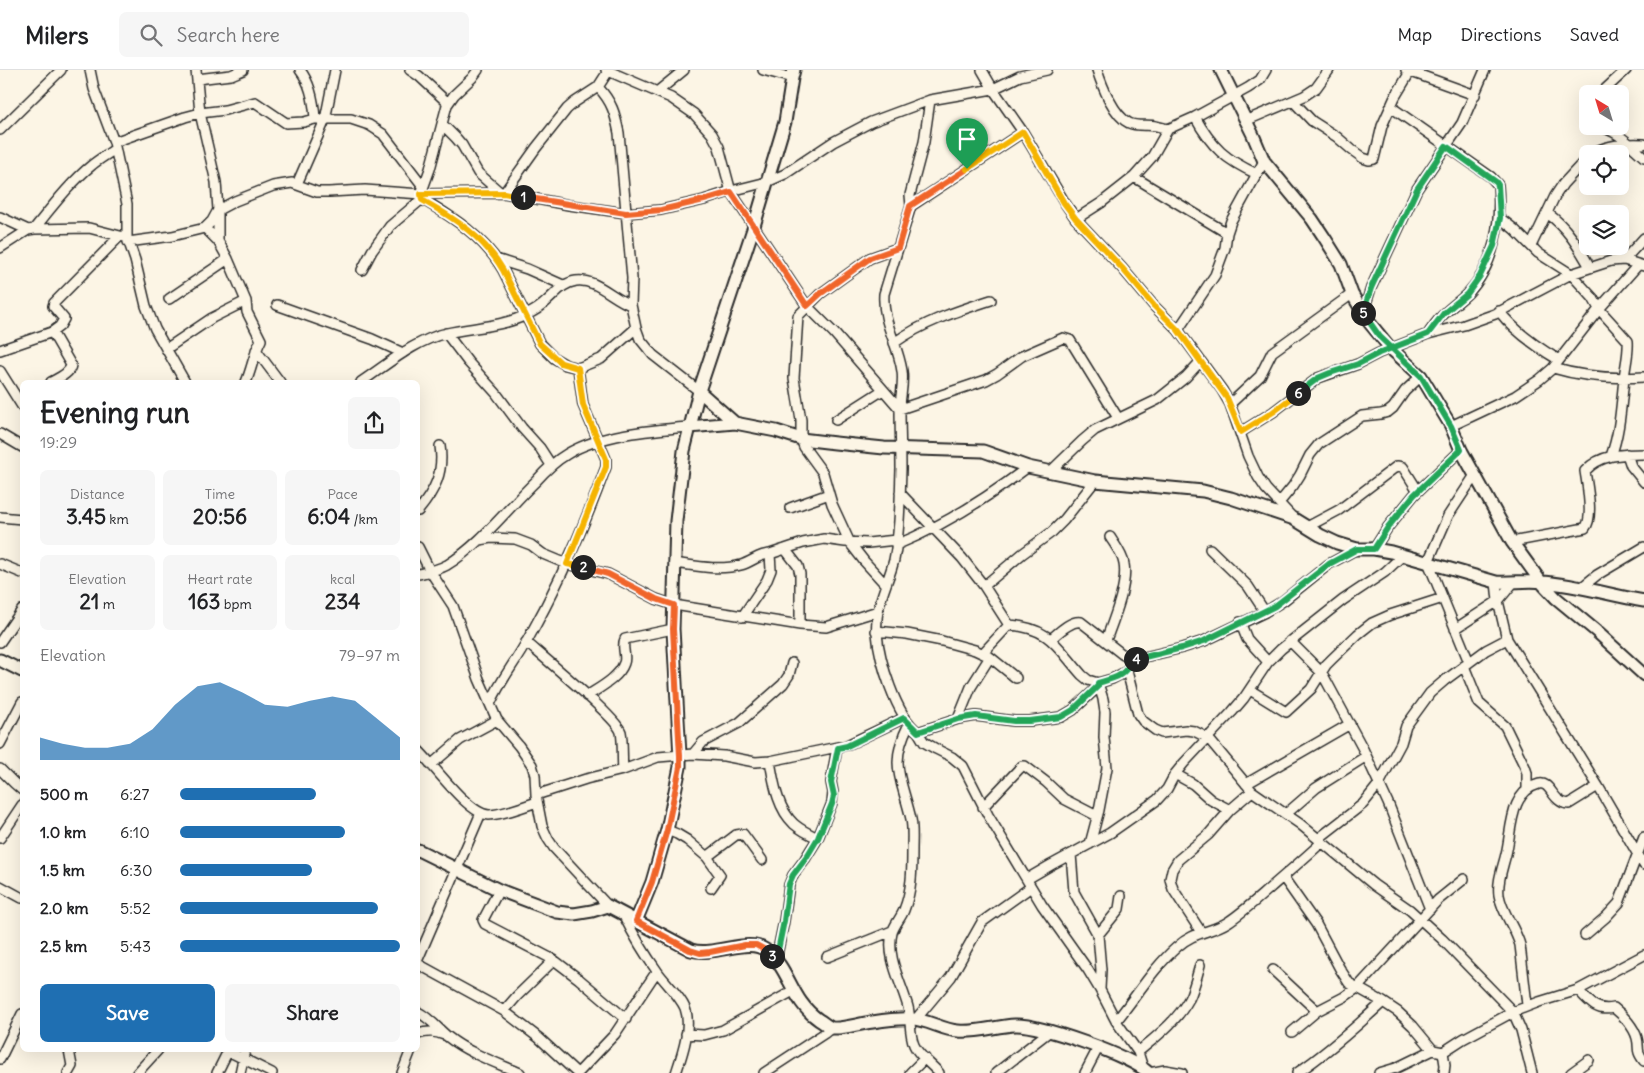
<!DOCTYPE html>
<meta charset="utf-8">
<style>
:root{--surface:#fff;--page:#f6f6f6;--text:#202124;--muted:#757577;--line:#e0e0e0;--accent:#1f6fb2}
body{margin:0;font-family:Delius,sans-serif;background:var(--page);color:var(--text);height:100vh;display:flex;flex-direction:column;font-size:19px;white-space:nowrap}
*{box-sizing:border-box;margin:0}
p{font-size:16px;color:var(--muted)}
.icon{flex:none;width:28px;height:28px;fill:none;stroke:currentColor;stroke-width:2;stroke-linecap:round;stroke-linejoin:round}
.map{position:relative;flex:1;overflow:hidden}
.drawer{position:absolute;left:20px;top:310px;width:400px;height:672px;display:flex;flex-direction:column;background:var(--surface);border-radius:8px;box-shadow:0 5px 20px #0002}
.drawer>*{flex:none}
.needle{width:32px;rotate:322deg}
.tools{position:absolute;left:1579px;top:15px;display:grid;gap:10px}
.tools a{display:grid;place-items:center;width:50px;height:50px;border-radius:8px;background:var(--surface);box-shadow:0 5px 20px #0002;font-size:25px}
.pin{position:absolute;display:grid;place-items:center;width:42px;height:42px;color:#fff;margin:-51px -21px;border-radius:50% 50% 50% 0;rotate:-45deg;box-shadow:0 0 5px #0007}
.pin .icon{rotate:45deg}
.km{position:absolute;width:25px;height:25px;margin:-12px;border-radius:50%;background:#222;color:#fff;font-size:14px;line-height:25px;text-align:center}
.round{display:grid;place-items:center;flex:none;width:52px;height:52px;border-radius:8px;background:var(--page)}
.overview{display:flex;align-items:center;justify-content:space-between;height:85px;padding:0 20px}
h1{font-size:28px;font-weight:800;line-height:38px}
.metrics{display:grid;grid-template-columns:repeat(3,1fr);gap:8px;height:85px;padding:5px 20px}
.metrics div{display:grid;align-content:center;border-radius:8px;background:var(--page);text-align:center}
.metrics b{font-size:21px;font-weight:800}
.metrics small{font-size:14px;font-weight:400}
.metrics p{font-size:14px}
.chart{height:140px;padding:10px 20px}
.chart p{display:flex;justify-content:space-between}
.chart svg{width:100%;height:90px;margin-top:5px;fill:var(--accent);opacity:.7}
.button{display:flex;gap:10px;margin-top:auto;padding:10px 20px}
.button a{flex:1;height:58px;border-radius:8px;background:var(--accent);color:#fff;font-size:20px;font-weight:800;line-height:58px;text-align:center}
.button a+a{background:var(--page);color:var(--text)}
ul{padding:0 20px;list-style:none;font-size:16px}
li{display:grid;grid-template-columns:80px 60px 1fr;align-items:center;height:38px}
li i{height:12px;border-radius:6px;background:var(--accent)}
header{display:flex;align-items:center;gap:30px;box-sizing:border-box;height:70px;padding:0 25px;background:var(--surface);border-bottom:1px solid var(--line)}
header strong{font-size:24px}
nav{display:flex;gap:28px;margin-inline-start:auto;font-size:18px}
.search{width:350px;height:45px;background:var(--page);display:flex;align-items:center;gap:12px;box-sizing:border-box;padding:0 18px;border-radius:8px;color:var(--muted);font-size:19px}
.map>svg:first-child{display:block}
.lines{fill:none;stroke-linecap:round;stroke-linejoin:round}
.street-casing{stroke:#2b2b2b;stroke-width:12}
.secondary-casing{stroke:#2b2b2b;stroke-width:15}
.street{stroke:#fcf5e5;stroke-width:9}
.secondary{stroke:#fcf5e5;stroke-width:11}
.split-1-casing{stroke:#fff;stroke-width:10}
.split-2-casing{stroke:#fff;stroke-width:10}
.split-3-casing{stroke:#fff;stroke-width:10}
.split-4-casing{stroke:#fff;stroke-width:10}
.split-5-casing{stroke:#fff;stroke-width:10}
.split-6-casing{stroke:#fff;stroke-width:10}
.split-7-casing{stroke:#fff;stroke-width:10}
.split-1{stroke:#f0652b;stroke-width:6}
.split-2{stroke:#f5b400;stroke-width:6}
.split-3{stroke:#f0652b;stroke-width:6}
.split-4{stroke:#22a559;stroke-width:6}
.split-5{stroke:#22a559;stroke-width:6}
.split-6{stroke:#22a559;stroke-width:6}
.split-7{stroke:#f5b400;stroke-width:6}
</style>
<header>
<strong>Milers</strong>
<div class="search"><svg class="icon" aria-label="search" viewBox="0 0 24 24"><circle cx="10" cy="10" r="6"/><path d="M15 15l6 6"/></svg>Search here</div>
<nav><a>Map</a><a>Directions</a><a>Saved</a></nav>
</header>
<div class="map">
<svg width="1644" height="1003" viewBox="0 0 1644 1003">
<rect width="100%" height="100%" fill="#fcf5e5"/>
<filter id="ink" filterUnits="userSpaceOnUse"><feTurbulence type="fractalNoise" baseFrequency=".02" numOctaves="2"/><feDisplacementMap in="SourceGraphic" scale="10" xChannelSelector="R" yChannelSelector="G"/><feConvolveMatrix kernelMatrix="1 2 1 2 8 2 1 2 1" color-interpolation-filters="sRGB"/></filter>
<g filter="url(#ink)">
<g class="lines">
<!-- street casing -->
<g class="street-casing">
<path id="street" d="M90,0L94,19L114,72L127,134V167L135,190L146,236L155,259L185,312
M196,0L200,43L216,112L218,140V171
M300,0C311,14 314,32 315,49
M410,0L419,6L448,33
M478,0L472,8L454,25L447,35L430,99L421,124L422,129C454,148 484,167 503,200L540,274L554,288L566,295L578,298L601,289L636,258
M606,0L671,28L694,44L712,64L719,77L731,122L807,236L834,263L900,339L986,310L997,304L1022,286L1063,268L1070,270L1118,348
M763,0L792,8
M982,0L993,19L1023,62L1065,133L1076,149L1122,198L1154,236L1178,260L1222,320L1230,334L1248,386L1258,407L1266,419L1294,449
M1097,0C1102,16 1114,46 1129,53C1137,57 1148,54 1156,56C1160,57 1164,58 1168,59
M1406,0L1475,25
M197,9L231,5L243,0
M598,17C612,32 615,43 619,63L632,208L631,235L636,258L640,269L653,285L699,321
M657,22L684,0
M1600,24L1626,0
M930,30L924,72L910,125L911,136L884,224C882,252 898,274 902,301C904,314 900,326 900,339C900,359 901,379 901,399C900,429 900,461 894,490C888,514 874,537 877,563C879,590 896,646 918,662L958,649L976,646L1014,651H1030L1061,647L1073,640L1098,617
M1293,31L1312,51L1337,67L1352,80L1363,88L1369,90L1374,89L1382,56L1395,27L1410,2
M1391,37L1491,107L1498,115C1501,152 1495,195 1468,223C1461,230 1452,236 1445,243C1438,249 1433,257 1428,264
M1588,39L1585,44L1584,50L1588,54
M1195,47C1212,78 1226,90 1257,104
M1245,51L1304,26L1316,18L1329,0
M443,55L456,68L462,75L478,103L501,123
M1598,56C1618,61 1629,74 1644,87
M0,60L61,0
M114,72L185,47L200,43L225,40L255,32L286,53L304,52L315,49H351L369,55L383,64L423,116
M1591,84C1606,75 1627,73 1644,74
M1134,107L1227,163
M297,114L325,50L335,0
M504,123L536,78L567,39L575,32L598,17L609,0
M911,136L1023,62
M1547,143C1567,157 1578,176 1590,197
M0,147L28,160
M1500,148L1514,159L1538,183L1571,204L1593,228L1599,239L1628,271C1629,284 1625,296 1624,309C1621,335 1620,362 1611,386
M1076,149L1101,133L1134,107L1152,87L1168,59L1195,47L1248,18L1260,10L1266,0
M205,158L218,171L228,189L246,231L247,242L261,270C254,283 252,298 246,312
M34,159C52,137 71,112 92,95C99,89 108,84 115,79
M128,172L172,166L205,158L212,151L218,140L235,131L273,116L292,113L317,122H329L365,120L421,124L504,123L569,135L626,143L661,140L704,130L735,120L767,112L785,104L833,72L871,52L930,30L993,19L1020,6L1047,0
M1531,176L1555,126L1563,114L1588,87
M0,178L28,160L34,159L89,158L124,167
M496,189L527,199L563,215
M1624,190L1644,168
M362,200L372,181L390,156L422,129
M169,229L228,189
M277,235L372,269L403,283
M1499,241C1515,262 1537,277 1559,290
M1363,243L1371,218L1417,119L1462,53L1485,0
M1178,260L1215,205L1225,178L1227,163L1231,151L1264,91
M446,263L468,292L496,323L522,358L540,378L551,395
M894,273C923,252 957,241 991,230
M166,279L212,248L246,231
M0,280L52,262L60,256L64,249L53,236L54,233L120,166
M256,280L280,312
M1553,298C1583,307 1613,309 1644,307
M0,301L22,336
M51,312C58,308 70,304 71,295L52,262
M361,312C388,294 415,270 447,263C474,257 501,257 526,245C533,242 542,236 548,230C557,222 563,213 576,211C596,208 613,229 631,235
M1230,334L1260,306L1272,282L1352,224
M836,350L883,320
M1451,356L1515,326L1539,310L1553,298L1599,239L1638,195
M1241,362L1273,342L1318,308L1358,294L1379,283L1428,264L1464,255L1495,244L1571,204L1611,191L1624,190L1644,196
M0,364L22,377
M1627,384L1631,396L1644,412
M1050,402L1082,371L1095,360L1157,330L1186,307L1200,292
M900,423L962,488L984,516L1009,555C1051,558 1057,577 1082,605L1088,610L1098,613L1112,609L1127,601L1132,590L1182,578L1204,571L1265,542L1283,531L1329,494L1357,479
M1279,433L1293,416L1300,405L1310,385L1319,374L1362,346L1381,344L1388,342L1393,338L1405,321L1421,306
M790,438L829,424
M418,441C435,421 444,402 440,376
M0,447L22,449
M1307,457L1339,440L1397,396L1403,397L1418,421
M479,470L491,468L515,469L531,475L543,484L567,494L608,504L656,529L674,535L800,555L826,557L878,541
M1512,472L1585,458C1594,448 1587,415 1585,401C1600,384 1623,384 1644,384
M896,475C943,456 987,428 1028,397
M418,477L430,501L453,536L479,609L497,650L519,676L532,695L535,705L536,725L542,756L548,769L554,778L608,836
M785,479L798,496L800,504V555
M1210,479L1248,516L1265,542
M1374,479L1388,457L1414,425L1461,380
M674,493C696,496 719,501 741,495C752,492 759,484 770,484L803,473L824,469L845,472L868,473L896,470
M0,494L22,503
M418,504C427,502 438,500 447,495C481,474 507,439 536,411C545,401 555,391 567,384C600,364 651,360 689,357
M1496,512L1498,531L1507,569L1598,716L1644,795
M885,514L864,491L850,473L832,434L823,403L804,377L801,369V350L794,308L798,246L820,224L870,188L898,178
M984,516L1022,484L1052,462L1064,450L1095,411
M1582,517L1597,505L1644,477
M742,547L767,510L771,500L770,484
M1240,552L1247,569L1268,592
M1455,559L1498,531L1513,513
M876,561L907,564L942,571L975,580L990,587L1016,608
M1051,569C1059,562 1071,550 1081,552L1122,584L1132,590
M1106,570C1113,551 1128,515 1124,494C1123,485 1115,475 1110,467
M1290,571L1322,603L1363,679L1388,733L1430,839
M0,572L22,540
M526,572C542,586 617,648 621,662C623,671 622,690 623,700
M983,583L1009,555
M1469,592L1428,492L1448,446L1475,405
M1464,596L1479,633L1505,656L1525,697L1527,703V719
M1127,601L1138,644L1143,651L1155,660L1162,663L1186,660L1194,661L1208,668L1252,721L1300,754L1374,815L1410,840L1442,869L1513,942L1521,960L1532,1003
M1250,620L1286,642L1311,619L1326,595L1332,589L1358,564L1372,553L1390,545L1443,528
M587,626C599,618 619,608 624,593C627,586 621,577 625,569L673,559
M490,634C500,611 515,593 527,571C558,516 584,457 606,397V389L583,335L578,298
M958,649L971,617L990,587
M909,654C888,695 902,709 911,749C913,759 912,770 912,780C912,800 912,820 904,840C901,848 894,855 892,863C886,888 902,914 908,937C911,949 909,963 914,975C918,985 931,994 939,1003
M918,662L924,672L936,679L952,687L963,696L988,745L1042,835L1088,900L1100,920L1116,951L1138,982L1143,998
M0,674L22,632
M418,680C434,695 468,744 489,745C503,745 524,736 537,732
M693,684L703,672L739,653L783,614L789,605L792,593
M770,691C774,713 777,738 794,754C801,760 809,764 818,768
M431,695L460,670L497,650
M0,699L14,713L22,720
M1175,704L1193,714L1211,730L1230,740
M1246,714L1350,654
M536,725L586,709L623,700L658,687L693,684L724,686L755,692L770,691L847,675L904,648
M983,737L1019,699L1022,696H1025L1046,712L1064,729L1097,746
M1286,744L1316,718L1365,687
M667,760L677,764L687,770L707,787L736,765L743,764L762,790
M0,768L22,735
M1318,769L1363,734L1379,714L1401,673L1406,656L1430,623L1444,611L1486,580L1507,569
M1090,774L1099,740L1107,698L1104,667L1105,642L1103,629L1098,613
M1071,784L1074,822L1098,865L1101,900L1100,919
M707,787L720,805L711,818
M1283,807L1316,854L1340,899L1349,913L1383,932L1398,942L1413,956L1433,980
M1027,809L1051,795L1110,763L1157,730L1167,719L1175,704L1184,693L1232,642L1244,628L1268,592L1281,579L1343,530L1385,502L1402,486
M0,816L22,828
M499,820L483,850L485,854L554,890L579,909L626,949
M623,844C633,864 644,883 657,901C665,913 679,924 685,938C692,957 682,985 676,1003
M1201,862L1173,819L1170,809L1172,800L1178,790L1208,765L1230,740L1252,721
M1098,865L1119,839L1121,826
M1585,865L1606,847L1619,833L1644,767
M827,887L892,861
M418,889L481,743
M776,890L784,851L789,815L793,805L805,789L818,768L832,733L833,722L831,712L837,678
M418,894L504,941L539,968L577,1003
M1273,900L1317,941
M1578,920C1589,932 1597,942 1614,938C1623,945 1634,957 1637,968C1640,979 1635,979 1644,991
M1527,935L1520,875C1515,857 1502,843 1499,825C1497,811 1503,797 1506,784C1512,761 1509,722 1539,714C1551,711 1552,733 1569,734L1598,716
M504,941L517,926L554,890
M418,942C430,948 438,959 448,967C468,983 497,993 520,1003
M916,949L951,907L982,852L1031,817
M1116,951C1136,927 1153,898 1177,877C1194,861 1211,863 1228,852C1243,842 1256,830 1270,818C1287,803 1305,788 1322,772
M1292,962L1317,941L1344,927L1357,918L1438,830L1464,809
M418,964C428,961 435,961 444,965
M686,964L704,965L723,960L793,921
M226,980L272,1003
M1138,982C1157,966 1177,951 1189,929C1194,919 1197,906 1200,895
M1443,982L1445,995L1444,1003
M0,989L22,944
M68,1003L72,996L69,980
M137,1003L158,980
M217,1003L228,981
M240,1003L245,980
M402,1003L411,980
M578,1003L615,964L657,901
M764,1003L825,963L831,958
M910,1003L925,988
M996,1003L1050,961
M1085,1003L1098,978
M1149,1003L1165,1000L1182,1003
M1297,1003C1328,982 1356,957 1383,932
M1379,1003L1396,998L1433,980L1443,982L1463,969L1513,942L1539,932L1578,920L1644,885
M1571,1003L1589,990"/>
</g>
<!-- secondary casing -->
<g class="secondary-casing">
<path id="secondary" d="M1221,0L1253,65L1264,91L1312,149L1324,167L1341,194L1352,224L1368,251L1391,279L1421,306L1451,356L1461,380L1512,472L1541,512L1556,528L1596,561L1644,605
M699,321L735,353
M689,357L735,353L776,361L801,369L835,373L884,378L983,381L1028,397L1095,411L1203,421L1231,428L1294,449L1320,465L1337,473L1357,479H1374L1391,482L1496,512C1512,513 1528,510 1543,512C1578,515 1610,525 1644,531
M0,590L22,601
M418,780L499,820L557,842L574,844L592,841L608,836L691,880C716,887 748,866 767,881C790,899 791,931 819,950C823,952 828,957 832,958C842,959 855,955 866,953C880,951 896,948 911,949C927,949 942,960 958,961C977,963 996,956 1015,955C1040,954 1130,986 1149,1003
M636,851L652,812L667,760L680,697V686L673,559L676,451L684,381L699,321L754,156L785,52L792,8L794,0"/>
</g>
<!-- street -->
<use href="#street" class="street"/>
<!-- secondary -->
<use href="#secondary" class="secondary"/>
</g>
</g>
<g class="lines" filter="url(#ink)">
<!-- split-1 casing -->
<g class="split-1-casing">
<path id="split-1" d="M523,127L626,143L661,140L704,130L731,122L807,236L820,224L870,188L898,178L910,136L967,99"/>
</g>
<!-- split-2 casing -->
<g class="split-2-casing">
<path id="split-2" d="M523,127L504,123L421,124L422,130C454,148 484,167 503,200L540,274L561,293L578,298L583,335L606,389V397L567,494L583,497"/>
</g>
<!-- split-3 casing -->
<g class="split-3-casing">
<path id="split-3" d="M583,497L608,504L656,529L674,535L673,559L680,686V697L667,760L652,812L636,851L690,880L700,883L710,882L745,875H756L767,881L772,886"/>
</g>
<!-- split-4 casing -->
<g class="split-4-casing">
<path id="split-4" d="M772,886L776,890L784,851L789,814L793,805L806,788L818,768L832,734L834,726L831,712L838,678L847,676L904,648L918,662L958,649L976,646L1014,651H1030L1061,647L1073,640L1098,616V613C1115,608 1124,607 1132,590L1136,589"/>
</g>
<!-- split-5 casing -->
<g class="split-5-casing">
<path id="split-5" d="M1136,589L1182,578L1204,571L1275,536L1329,494L1357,479H1374L1388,457L1414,425L1461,380L1451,356L1421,306L1380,267L1363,243"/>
</g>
<!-- split-6 casing -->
<g class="split-6-casing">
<path id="split-6" d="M1298,323L1318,308L1330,303L1358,294L1379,283L1428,264L1444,243L1467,224L1480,206L1494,176L1500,148L1498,115L1496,112L1446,76L1417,119L1371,218L1363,243"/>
</g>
<!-- split-7 casing -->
<g class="split-7-casing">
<path id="split-7" d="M967,99L1023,62L1064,133L1076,149L1122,198L1154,236L1178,260L1227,328L1241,362L1273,342L1298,323"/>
</g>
<!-- split-1 -->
<use href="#split-1" class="split-1"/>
<!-- split-2 -->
<use href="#split-2" class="split-2"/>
<!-- split-3 -->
<use href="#split-3" class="split-3"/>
<!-- split-4 -->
<use href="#split-4" class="split-4"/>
<!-- split-5 -->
<use href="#split-5" class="split-5"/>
<!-- split-6 -->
<use href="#split-6" class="split-6"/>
<!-- split-7 -->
<use href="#split-7" class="split-7"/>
</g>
</svg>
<div class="tools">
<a><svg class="needle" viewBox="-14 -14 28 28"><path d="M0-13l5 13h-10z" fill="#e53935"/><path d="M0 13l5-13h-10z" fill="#757577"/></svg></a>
<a><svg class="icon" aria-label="locate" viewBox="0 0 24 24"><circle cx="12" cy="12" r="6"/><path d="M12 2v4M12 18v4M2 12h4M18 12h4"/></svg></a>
<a><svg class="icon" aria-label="layers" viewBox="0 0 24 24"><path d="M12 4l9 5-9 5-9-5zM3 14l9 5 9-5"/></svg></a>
</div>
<div class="pin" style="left:967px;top:99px;background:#1e9e55"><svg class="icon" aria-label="arrive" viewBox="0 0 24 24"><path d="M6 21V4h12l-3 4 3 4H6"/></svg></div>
<b class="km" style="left:523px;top:127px">1</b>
<b class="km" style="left:583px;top:497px">2</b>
<b class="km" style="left:772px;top:886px">3</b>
<b class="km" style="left:1136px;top:589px">4</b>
<b class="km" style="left:1363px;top:243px">5</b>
<b class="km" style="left:1298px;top:323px">6</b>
<section class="drawer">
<div class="overview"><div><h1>Evening run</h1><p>19:29</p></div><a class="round"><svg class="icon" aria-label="share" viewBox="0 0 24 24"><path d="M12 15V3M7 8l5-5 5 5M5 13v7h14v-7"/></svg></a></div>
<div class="metrics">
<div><p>Distance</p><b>3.45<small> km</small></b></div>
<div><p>Time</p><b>20:56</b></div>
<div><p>Pace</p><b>6:04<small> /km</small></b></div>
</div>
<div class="metrics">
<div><p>Elevation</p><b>21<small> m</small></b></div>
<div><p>Heart rate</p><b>163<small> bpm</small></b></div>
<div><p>kcal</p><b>234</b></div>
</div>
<div class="chart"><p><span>Elevation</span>79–97 m</p>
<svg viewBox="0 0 160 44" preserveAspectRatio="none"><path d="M0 44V33L10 36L20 38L30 38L40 36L50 29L60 17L70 8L80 6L90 11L100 17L110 18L120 15L130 13L140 15L150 24L160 33V44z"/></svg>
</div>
<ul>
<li><b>500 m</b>6:27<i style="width:62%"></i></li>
<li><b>1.0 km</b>6:10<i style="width:75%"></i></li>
<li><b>1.5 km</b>6:30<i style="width:60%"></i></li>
<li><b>2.0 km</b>5:52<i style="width:90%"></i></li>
<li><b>2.5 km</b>5:43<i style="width:100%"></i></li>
</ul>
<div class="button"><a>Save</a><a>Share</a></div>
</section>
</div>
